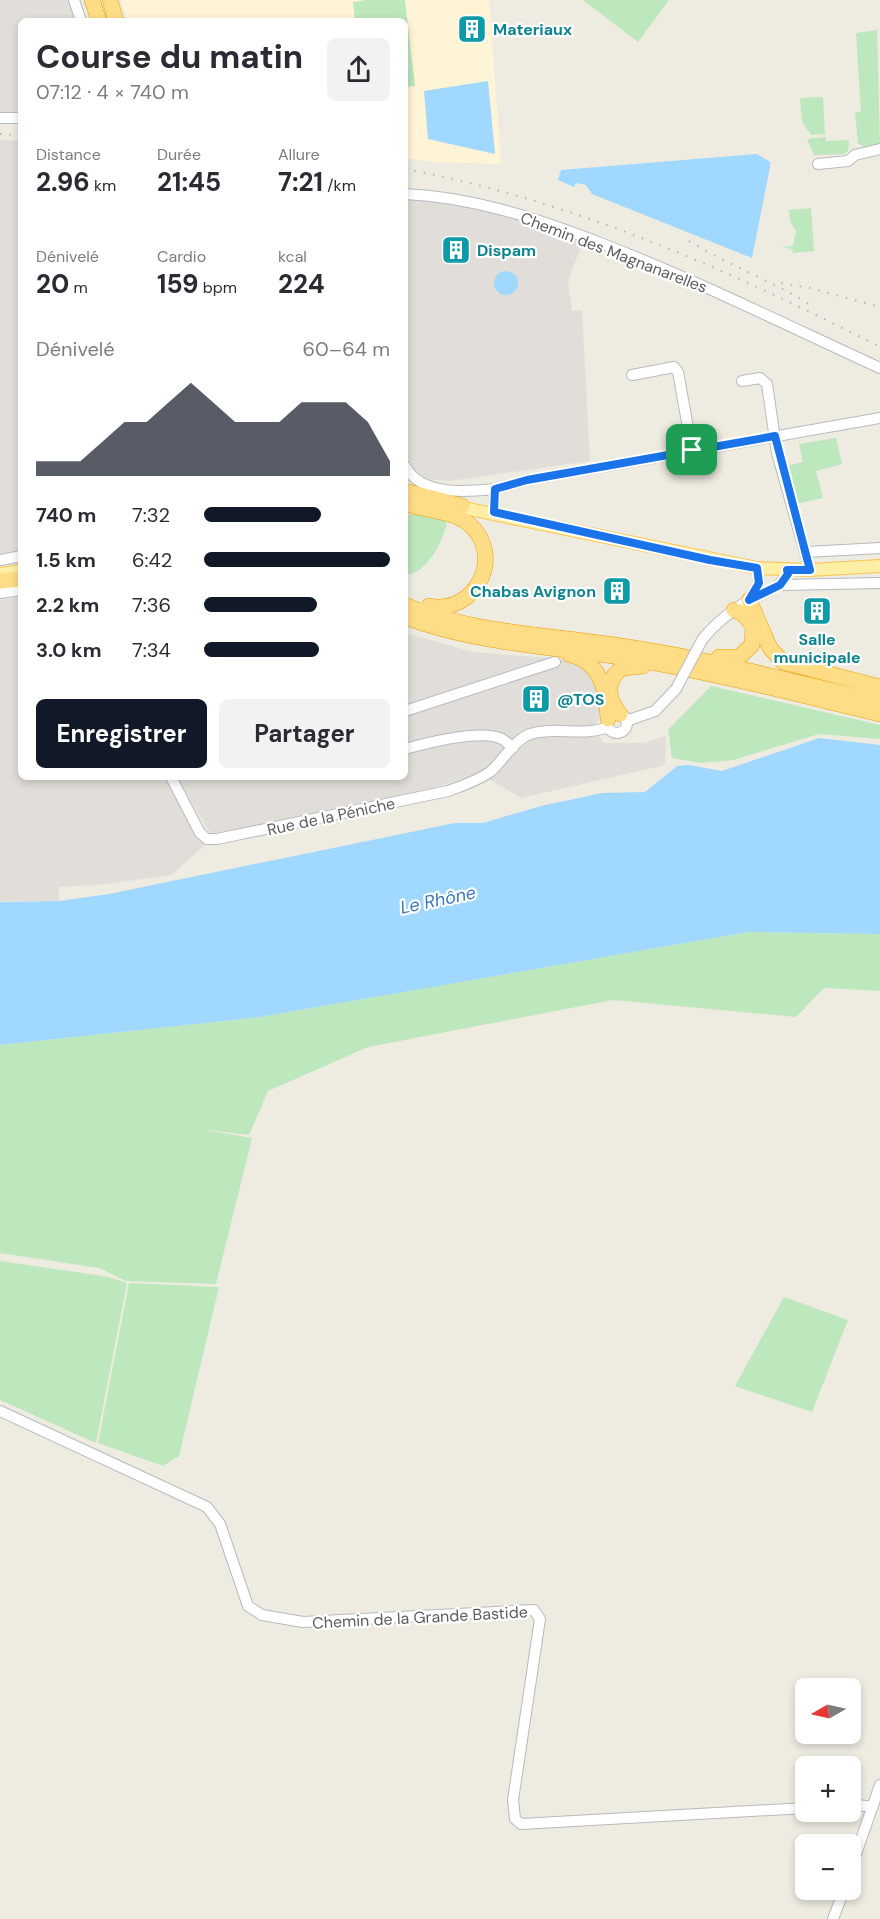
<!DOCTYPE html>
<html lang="fr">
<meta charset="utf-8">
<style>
:root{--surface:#fff;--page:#f2f2f3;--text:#2b2b33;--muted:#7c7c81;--accent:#111827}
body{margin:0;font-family:"DM Sans",sans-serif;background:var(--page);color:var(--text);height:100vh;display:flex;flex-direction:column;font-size:22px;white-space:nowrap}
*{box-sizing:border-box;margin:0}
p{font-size:20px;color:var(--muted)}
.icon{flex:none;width:33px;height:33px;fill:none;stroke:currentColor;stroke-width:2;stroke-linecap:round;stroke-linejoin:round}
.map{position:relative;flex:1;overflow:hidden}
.drawer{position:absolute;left:18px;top:18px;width:390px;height:762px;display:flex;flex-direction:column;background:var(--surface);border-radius:9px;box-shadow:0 3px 9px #0003}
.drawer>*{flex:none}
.needle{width:39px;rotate:261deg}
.tools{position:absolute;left:795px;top:1678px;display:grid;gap:12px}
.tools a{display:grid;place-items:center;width:66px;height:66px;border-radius:9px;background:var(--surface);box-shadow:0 3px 9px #0003;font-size:30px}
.pin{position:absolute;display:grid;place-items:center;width:51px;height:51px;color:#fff;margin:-26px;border-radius:12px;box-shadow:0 3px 9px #0006}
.round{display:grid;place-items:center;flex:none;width:63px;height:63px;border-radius:9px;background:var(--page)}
.headline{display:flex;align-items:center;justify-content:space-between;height:102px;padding:0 18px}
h1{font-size:33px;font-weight:700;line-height:45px}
.stats{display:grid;grid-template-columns:repeat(3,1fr);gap:9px;height:102px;padding:6px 18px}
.stats div{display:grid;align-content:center}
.stats b{font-size:26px;font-weight:700}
.stats small{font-size:16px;font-weight:400}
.stats p{font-size:16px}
.chart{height:168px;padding:12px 18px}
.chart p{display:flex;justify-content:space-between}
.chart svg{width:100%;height:108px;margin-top:6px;fill:var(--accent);opacity:.7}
.button{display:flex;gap:12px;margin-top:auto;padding:12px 18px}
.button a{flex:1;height:69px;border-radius:9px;background:var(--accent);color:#fff;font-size:24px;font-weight:700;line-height:69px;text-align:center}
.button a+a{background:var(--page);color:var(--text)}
ul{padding:0 18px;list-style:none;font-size:20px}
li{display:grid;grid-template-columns:96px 72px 1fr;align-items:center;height:45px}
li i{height:15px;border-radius:8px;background:var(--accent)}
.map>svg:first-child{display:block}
.commercial{fill:#fff4d5}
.industrial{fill:#e1ded9}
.green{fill:#bde7bc}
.water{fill:#a0d8ff}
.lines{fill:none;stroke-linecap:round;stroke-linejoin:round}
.minor-casing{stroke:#b7babf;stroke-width:12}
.major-casing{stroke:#f8c450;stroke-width:14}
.highway-casing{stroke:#ef9d00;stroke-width:16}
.minor{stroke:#fff;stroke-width:10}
.major{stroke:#ffeea5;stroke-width:12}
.highway{stroke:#ffdd87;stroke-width:15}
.rail{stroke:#b3b4b4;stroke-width:2;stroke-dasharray:1.5 8;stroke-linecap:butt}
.minor-bridge-casing{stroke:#b7babf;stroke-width:12;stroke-linecap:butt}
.minor-bridge{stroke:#fff;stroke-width:10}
.route-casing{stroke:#fff;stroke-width:12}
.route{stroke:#1a73e8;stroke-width:8}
.labels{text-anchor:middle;stroke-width:4.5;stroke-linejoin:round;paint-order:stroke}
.culture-label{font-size:16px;font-weight:bold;fill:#0d838f;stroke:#fff;text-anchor:start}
.street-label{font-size:16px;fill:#5a5e63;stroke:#fff}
.water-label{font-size:18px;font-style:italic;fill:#3979b6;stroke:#fff}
</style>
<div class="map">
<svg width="880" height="1919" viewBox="0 0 880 1919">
<rect width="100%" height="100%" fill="#eeebe1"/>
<!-- commercial -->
<path class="commercial" d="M121,0H489L501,164L432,162L405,158V21H127Z"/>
<!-- industrial -->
<path class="industrial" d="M0,0H67L76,21H21V113L0,112Z
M0,140L21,141V563L0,566Z
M405,199H442L544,226L584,240L568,280L572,311L582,310L590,461L450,481L427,479L415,471L405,453Z
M21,597V777H166L205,845L171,875L99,885L59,887V901H0V600Z
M405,633L473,652L575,660L595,676L603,715L594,725L603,743H644L666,736L665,765L521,798L479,773L422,792L222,833L214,834L208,830L177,777H405Z"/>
<!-- green -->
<path class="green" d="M366,0H405L415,86L405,87V21H355L353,2Z
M583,0H669L638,42Z
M877,30L880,145L864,147L858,143L855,112H861L856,33Z
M823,97L825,134L811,135L802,122L800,98Z
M825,137L826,141L849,140L848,151L844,154L814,155L807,139Z
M811,208L814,251L792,253L793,249L781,247L793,246L796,231L790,221L789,210Z
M836,438L842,464L816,471L823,498L796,504L787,466L803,462L799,444Z
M435,514L447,523C442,542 427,574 405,575V515Z
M711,686L880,725V739L819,734L733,760L701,763L672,758L668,730Z
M747,932L880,934V991L824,988L796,1017L613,1000L368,1047L268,1091L249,1135L200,1129L252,1138L216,1284L126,1281L99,1268L0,1253V1045L260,1017Z
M0,1261L109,1277L127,1283L96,1443L0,1400Z
M129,1283L219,1287L179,1456L163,1466L98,1443Z
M784,1297L848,1320L812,1412L735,1386Z"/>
<!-- water -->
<path class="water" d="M488,81L495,154L428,139L424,91Z
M757,154L770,162V167L752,258L592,194L586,185L576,183L574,187L558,180L561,170Z
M494 283a12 12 0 1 1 24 0a12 12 0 1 1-24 0Z
M819,738L880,745V934L748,932L260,1017L0,1045V902L59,901L109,894L455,823H483L541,806L602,793L645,792L677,766L689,765L722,771Z"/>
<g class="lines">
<!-- minor casing -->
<g class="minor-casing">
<path id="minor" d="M74,0L81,21
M0,118H21
M818,164L848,161L855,155L880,149
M405,194C472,197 536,218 598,242C694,279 786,325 880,368
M632,375L674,367L678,372L692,450
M742,381L760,378L767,384L777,453L810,570
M405,466C421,496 465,492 495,489
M494,512L495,489L527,480L880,418
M806,552L880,548
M0,560L21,556
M780,585L880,583
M0,593L21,590
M749,600L759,583L757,568
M702,640C715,623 731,611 749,600C763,593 780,589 787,574V570
M405,711L555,662
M607 723a10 10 0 1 1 20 0a10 10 0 1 1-20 0Z
M626,721L655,711L676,689
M405,749C427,743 481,729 502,739C506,741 510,746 513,748
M171,777L200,833L207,839H217L448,791C462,786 477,781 490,772C503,761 514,740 530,734C555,726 583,737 608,727
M0,1411L207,1507L220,1524L248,1606L262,1615L303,1622L534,1610L540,1619L513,1800L515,1819L521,1824L806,1808
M850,1804L873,1807
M850,1871L880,1785
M833,1919L844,1890"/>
</g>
<!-- major casing -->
<g class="major-casing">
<path id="major" d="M454,506L757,568L810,570L880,566
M0,574L21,571"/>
</g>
<!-- highway casing -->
<g class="highway-casing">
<path id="highway" d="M92,0L99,21
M110,0L116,21
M405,491L462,506
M412,506C429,510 455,512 469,524C506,556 475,615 429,606
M0,581L21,579
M749,600L770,648L783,662L880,687
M405,605C476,635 559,635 634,648C717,661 798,683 880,702
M405,617C479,645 561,647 639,660C720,674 800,695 880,714
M570,655C601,661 607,692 608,719
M719,657H739L752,645L753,626L743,614L734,610
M620,714C608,700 604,679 623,668L643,666"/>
</g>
<!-- minor -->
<use href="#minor" class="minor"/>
<!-- major -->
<use href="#major" class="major"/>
<!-- highway -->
<use href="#highway" class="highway"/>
<!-- rail -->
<path class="rail" d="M0,134L21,135
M405,169C571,200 730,270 880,347
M689,241C728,265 770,280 809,304
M781,283L810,288L880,307"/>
<!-- minor-bridge casing -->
<g class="minor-bridge-casing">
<path id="minor-bridge" d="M676,689L702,640"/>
</g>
<!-- minor-bridge -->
<use href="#minor-bridge" class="minor-bridge"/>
</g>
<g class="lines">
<!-- route casing -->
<g class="route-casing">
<path id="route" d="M775,436L810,570H787L788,574L780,585L749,600L759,583L757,568L710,560L494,512L495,489L527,480Z"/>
</g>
<!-- route -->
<use href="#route" class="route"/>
</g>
<!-- icons -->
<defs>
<g id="building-square" transform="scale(1.5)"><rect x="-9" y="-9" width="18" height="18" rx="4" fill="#0f9aa8" stroke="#fff"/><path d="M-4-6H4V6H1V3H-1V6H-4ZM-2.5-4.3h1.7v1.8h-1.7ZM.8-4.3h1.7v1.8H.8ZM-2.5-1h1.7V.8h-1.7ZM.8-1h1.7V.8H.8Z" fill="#fff"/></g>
</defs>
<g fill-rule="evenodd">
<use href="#building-square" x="472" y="29"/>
<use href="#building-square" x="456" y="250"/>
<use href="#building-square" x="617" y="591"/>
<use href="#building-square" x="817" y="611"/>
<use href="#building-square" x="536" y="699"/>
</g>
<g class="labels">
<!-- culture labels -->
<g class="culture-label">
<text x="493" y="35">Materiaux</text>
<text x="477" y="256">Dispam</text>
<text x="596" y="597" text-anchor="end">Chabas Avignon</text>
<text x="817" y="645" text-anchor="middle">Salle<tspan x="817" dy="18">municipale</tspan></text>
<text x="557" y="705">@TOS</text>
</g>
<!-- street labels -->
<g class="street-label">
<text transform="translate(614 252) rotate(21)" y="6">Chemin des Magnanarelles</text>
<text transform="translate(331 816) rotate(-12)" y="6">Rue de la Péniche</text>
<text transform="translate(420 1617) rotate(-3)" y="6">Chemin de la Grande Bastide</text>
</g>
<!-- water labels -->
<g class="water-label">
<text transform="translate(438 900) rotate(-12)" y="6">Le Rhône</text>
</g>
</g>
</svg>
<div class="tools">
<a><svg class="needle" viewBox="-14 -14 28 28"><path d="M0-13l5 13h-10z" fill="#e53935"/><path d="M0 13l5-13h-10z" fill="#7c7c81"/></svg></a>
<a>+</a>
<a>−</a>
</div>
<div class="pin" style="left:692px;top:450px;background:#1e9e55"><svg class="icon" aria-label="arrive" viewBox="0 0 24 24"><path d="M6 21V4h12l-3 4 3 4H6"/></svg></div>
<section class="drawer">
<div class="headline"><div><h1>Course du matin</h1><p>07:12 · 4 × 740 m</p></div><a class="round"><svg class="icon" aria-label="share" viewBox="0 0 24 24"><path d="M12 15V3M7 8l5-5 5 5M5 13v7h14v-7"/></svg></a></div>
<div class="stats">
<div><p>Distance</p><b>2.96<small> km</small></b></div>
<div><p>Durée</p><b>21:45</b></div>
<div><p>Allure</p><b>7:21<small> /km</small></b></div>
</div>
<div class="stats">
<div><p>Dénivelé</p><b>20<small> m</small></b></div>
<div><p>Cardio</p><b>159<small> bpm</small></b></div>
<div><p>kcal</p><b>224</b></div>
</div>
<div class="chart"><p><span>Dénivelé</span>60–64 m</p>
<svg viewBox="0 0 160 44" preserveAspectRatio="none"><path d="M0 44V38L10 38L20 38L30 30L40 22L50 22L60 14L70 6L80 14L90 22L100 22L110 22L120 14L130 14L140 14L150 22L160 38V44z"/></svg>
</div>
<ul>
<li><b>740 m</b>7:32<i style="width:63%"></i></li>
<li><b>1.5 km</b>6:42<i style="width:100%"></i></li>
<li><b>2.2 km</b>7:36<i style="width:61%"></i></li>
<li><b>3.0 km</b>7:34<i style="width:62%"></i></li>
</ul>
<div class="button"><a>Enregistrer</a><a>Partager</a></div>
</section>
</div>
